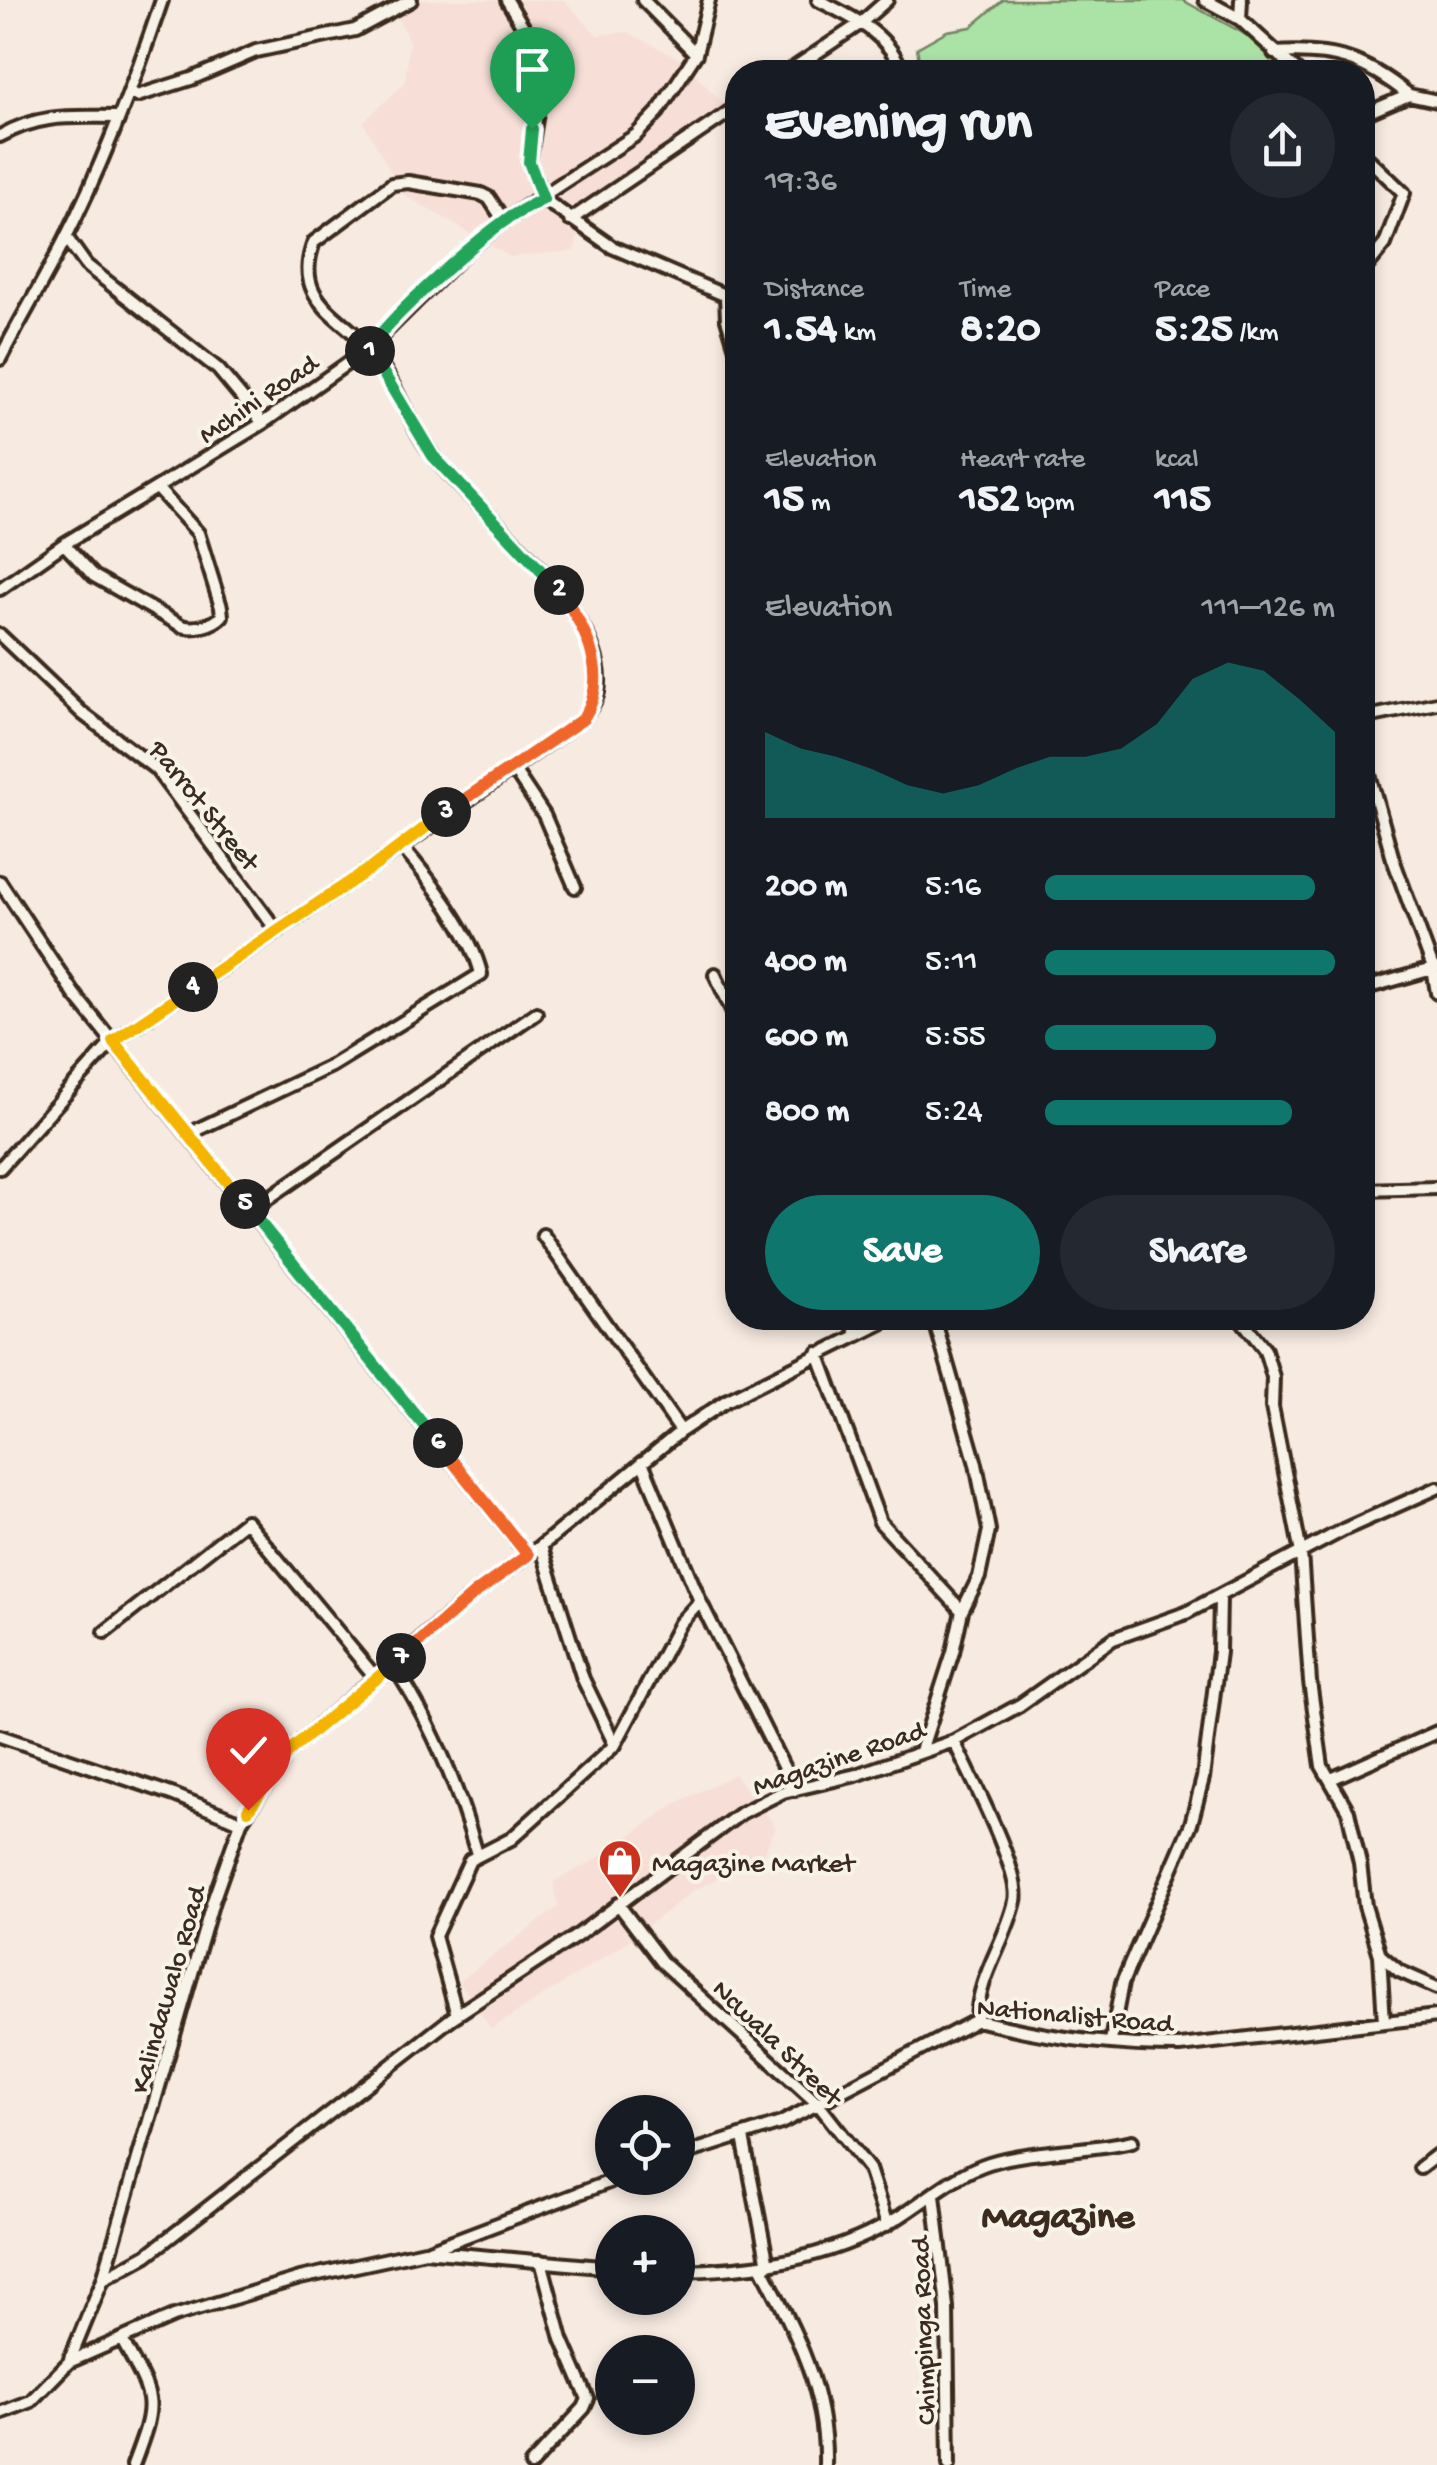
<!DOCTYPE html>
<meta charset="utf-8">
<style>
:root{--surface:#171b24;--page:#242831;--text:#f1f3f6;--muted:#9ea1a6;--accent:#0f766e}
body{margin:0;font-family:"Gochi Hand",sans-serif;background:var(--page);color:var(--text);height:100vh;display:flex;flex-direction:column;font-size:38px;white-space:nowrap}
*{box-sizing:border-box;margin:0}
p{font-size:32px;color:var(--muted)}
.icon{flex:none;width:55px;height:55px;fill:none;stroke:currentColor;stroke-width:2;stroke-linecap:round;stroke-linejoin:round}
.map{position:relative;flex:1;overflow:hidden}
.side{position:absolute;left:725px;top:60px;width:650px;height:1270px;display:flex;flex-direction:column;background:var(--surface);border-radius:40px;box-shadow:0 5px 15px #0003}
.side>*{flex:none}
.fabs{position:absolute;left:595px;top:2095px;display:grid;gap:20px}
.fabs a{display:grid;place-items:center;width:100px;height:100px;border-radius:50%;background:var(--surface);box-shadow:0 5px 15px #0003;font-size:50px}
.pin{position:absolute;display:grid;place-items:center;width:85px;height:85px;color:#fff;margin:-102px -42px;border-radius:50% 50% 50% 0;rotate:-45deg;box-shadow:0 0 10px #0007}
.pin .icon{rotate:45deg}
.km{position:absolute;width:50px;height:50px;margin:-25px;border-radius:50%;background:#222;color:#fff;font-size:28px;line-height:50px;text-align:center}
.round{display:grid;place-items:center;flex:none;width:105px;height:105px;border-radius:52px;background:var(--page)}
.summary{display:flex;align-items:center;justify-content:space-between;height:170px;padding:0 40px}
h1{font-size:55px;font-weight:800;line-height:75px}
.stats{display:grid;grid-template-columns:repeat(3,1fr);gap:15px;height:170px;padding:10px 40px}
.stats div{display:grid;align-content:center}
.stats b{font-size:42px;font-weight:800}
.stats small{font-size:28px;font-weight:400}
.stats p{font-size:28px}
.chart{height:280px;padding:20px 40px}
.chart p{display:flex;justify-content:space-between}
.chart svg{width:100%;height:180px;margin-top:10px;fill:var(--accent);opacity:.7}
.button{display:flex;gap:20px;margin-top:auto;padding:20px 40px}
.button a{flex:1;height:115px;border-radius:60px;background:var(--accent);color:#fff;font-size:40px;font-weight:800;line-height:115px;text-align:center}
.button a+a{background:var(--page);color:var(--text)}
ul{padding:0 40px;list-style:none;font-size:32px}
li{display:grid;grid-template-columns:160px 120px 1fr;align-items:center;height:75px}
li i{height:25px;border-radius:12px;background:var(--accent)}
.map>svg:first-child{display:block}
.built{fill:#f7dfd8}
.green{fill:#abe2a6;stroke:#738662;stroke-width:2.5}
.lines{fill:none;stroke-linecap:round;stroke-linejoin:round}
.minor-casing{stroke:#3b2a1e;stroke-width:18}
.minor{stroke:#f7f3e8;stroke-width:10}
.split-1-casing{stroke:#fff;stroke-width:20}
.split-2-casing{stroke:#fff;stroke-width:20}
.split-3-casing{stroke:#fff;stroke-width:20}
.split-4-casing{stroke:#fff;stroke-width:20}
.split-5-casing{stroke:#fff;stroke-width:20}
.split-6-casing{stroke:#fff;stroke-width:20}
.split-7-casing{stroke:#fff;stroke-width:20}
.split-8-casing{stroke:#fff;stroke-width:20}
.split-1{stroke:#22a559;stroke-width:12}
.split-2{stroke:#22a559;stroke-width:12}
.split-3{stroke:#f0652b;stroke-width:12}
.split-4{stroke:#f5b400;stroke-width:12}
.split-5{stroke:#f5b400;stroke-width:12}
.split-6{stroke:#22a559;stroke-width:12}
.split-7{stroke:#f0652b;stroke-width:12}
.split-8{stroke:#f5b400;stroke-width:12}
.labels{text-anchor:middle;stroke-width:8;stroke-linejoin:round;paint-order:stroke}
.street-label{font-size:28px;fill:#3b2a1e;stroke:#f7f3e8}
.poi-label{font-size:28px;fill:#3b2a1e;stroke:#f7f3e8;text-anchor:start}
.district-label{font-size:38px;font-weight:bold;fill:#3b2a1e;stroke:#f7f3e8}
</style>
<div class="map">
<svg width="1437" height="2465" viewBox="0 0 1437 2465">
<rect width="100%" height="100%" fill="#f7eae1"/>
<filter id="ink" filterUnits="userSpaceOnUse"><feTurbulence type="fractalNoise" baseFrequency=".01" numOctaves="2"/><feDisplacementMap in="SourceGraphic" scale="20" xChannelSelector="R" yChannelSelector="G"/><feConvolveMatrix kernelMatrix="1 2 1 2 8 2 1 2 1" color-interpolation-filters="sRGB"/></filter>
<g filter="url(#ink)">
<!-- built -->
<path class="built" d="M415,0H564L597,35L628,32L682,60L730,111L580,227L574,251L510,257L403,194L363,122L405,83L409,42L394,10Z
M734,1774L776,1827L763,1855L693,1891L620,1947L491,2029L459,1981L558,1907L553,1882L595,1860L673,1805Z"/>
<!-- green -->
<path class="green" d="M1003,0H1182L1252,38L1284,72H921L917,48L947,31L971,27Z"/>
<g class="lines">
<!-- minor casing -->
<g class="minor-casing">
<path id="minor" d="M507,0L536,48L541,88L529,162L543,199L612,247L738,301
M643,0L696,54
M818,0C853,18 889,33 902,72
M1205,0L1240,19L1298,72
M1240,19L1241,0
M1274,53C1333,49 1363,58 1409,95
M788,72L861,23L887,0
M131,92L137,96L191,79L256,51L355,30L411,0
M1362,115L1409,95L1437,101
M0,136C41,113 72,117 117,117
M1362,153L1404,193L1385,244L1362,272
M570,220L738,106
M66,237L86,265L218,369L263,423
M726,296L727,319L738,355
M0,359C20,320 43,282 63,243C103,165 134,83 162,0
M64,544L94,576L182,626C194,630 214,625 222,616L221,607L198,533L158,489
M0,589L64,544L263,423L369,348L467,251L504,221L636,135L658,112L696,54L709,0
M0,635L82,713L156,769L277,931
M1362,718L1437,703
M1362,750L1393,859L1433,968L1437,993
M512,767L544,815L575,887
M0,882L74,994L528,1555
M715,974L738,1023
M1362,989L1436,968
M188,1134L331,1066L481,974C472,933 428,877 401,846
M0,1168L113,1041L377,864L583,719C588,711 596,702 598,692C613,613 473,510 431,453C407,421 394,378 369,348C339,314 292,300 314,242L392,184L408,182L481,194L489,198L504,221
M1362,1190L1437,1188
M250,1211L536,1013
M543,1235L681,1431
M851,1318L857,1334
M1240,1318L1265,1350L1273,1377L1272,1407L1301,1553L1310,1682L1322,1766L1348,1811L1360,1863L1365,1906L1380,1955L1399,1971L1437,1988
M818,1353L880,1522L962,1611
M642,1462L700,1601L795,1790
M541,1546L583,1679L615,1745
M105,1632L246,1521L376,1678
M393,1665C432,1723 458,1787 477,1854
M0,1736L174,1795L241,1822
M954,1741C968,1772 1022,1872 1015,1901C1005,1944 978,1975 977,2020
M921,1751L953,1652L962,1611L979,1577L989,1530L976,1464L934,1318
M1331,1779L1437,1732
M618,1904L662,1962L818,2104L869,2169L887,2225
M1380,1955L1384,2022
M457,2015L435,1936L470,1860L511,1839L615,1745L680,1623L700,1601
M1111,2041L1122,1983L1191,1824L1203,1778L1219,1652L1220,1597
M743,2137L768,2265
M678,2156L781,2123L977,2020C1042,2037 1112,2046 1180,2046L1437,2016
M1420,2168L1437,2155
M934,2195L947,2307L949,2465
M429,2250L619,2178
M761,2266C795,2331 827,2390 825,2465
M678,2271C750,2270 827,2260 891,2222C922,2204 954,2174 989,2163C1035,2149 1085,2152 1132,2141
M103,2279L147,2255L452,2018L578,1935L741,1813L783,1792L856,1775L954,1741L1020,1705L1113,1639L1186,1613L1345,1529L1437,1488
M122,2340C155,2401 158,2399 133,2465
M69,2362L174,2316L300,2278L425,2251L612,2268
M0,2413L31,2401L69,2362L103,2279L213,1901L241,1822L289,1751L475,1593L541,1546L681,1431L726,1401L892,1318
M531,2465L584,2408L588,2399L562,2339L541,2261"/>
</g>
<!-- minor -->
<use href="#minor" class="minor"/>
</g>
</g>
<g class="lines" filter="url(#ink)">
<!-- split-1 casing -->
<g class="split-1-casing">
<path id="split-1" d="M370,351C376,328 478,240 503,222C515,213 530,206 543,199L529,162L532,129"/>
</g>
<!-- split-2 casing -->
<g class="split-2-casing">
<path id="split-2" d="M370,351L433,456L559,590"/>
</g>
<!-- split-3 casing -->
<g class="split-3-casing">
<path id="split-3" d="M446,812L583,719C611,677 586,627 559,590"/>
</g>
<!-- split-4 casing -->
<g class="split-4-casing">
<path id="split-4" d="M193,987L377,864L446,812"/>
</g>
<!-- split-5 casing -->
<g class="split-5-casing">
<path id="split-5" d="M193,987L113,1041L245,1204"/>
</g>
<!-- split-6 casing -->
<g class="split-6-casing">
<path id="split-6" d="M245,1204L438,1443"/>
</g>
<!-- split-7 casing -->
<g class="split-7-casing">
<path id="split-7" d="M401,1658L475,1593L528,1555L438,1443"/>
</g>
<!-- split-8 casing -->
<g class="split-8-casing">
<path id="split-8" d="M248,1810L289,1751L401,1658"/>
</g>
<!-- split-1 -->
<use href="#split-1" class="split-1"/>
<!-- split-2 -->
<use href="#split-2" class="split-2"/>
<!-- split-3 -->
<use href="#split-3" class="split-3"/>
<!-- split-4 -->
<use href="#split-4" class="split-4"/>
<!-- split-5 -->
<use href="#split-5" class="split-5"/>
<!-- split-6 -->
<use href="#split-6" class="split-6"/>
<!-- split-7 -->
<use href="#split-7" class="split-7"/>
<!-- split-8 -->
<use href="#split-8" class="split-8"/>
</g>
<!-- icons -->
<defs>
<g id="shop-pin" transform="scale(2.25)"><path d="M0 17L-7.5 6A9.5 9.5 0 1 1 7.5 6Z" fill="#c8321e" stroke="#f7f3e8"/><path d="M-5-2.5h2.3a2.7 3.5 0 0 1 5.4 0H5L5.5 6h-11ZM-1.5-2.5h3a1.5 2.3 0 0 0-3 0Z" fill="#fff"/></g>
</defs>
<g fill-rule="evenodd">
<use href="#shop-pin" x="620" y="1861"/>
</g>
<g class="labels">
<!-- street labels -->
<g class="street-label">
<text transform="translate(257 397) rotate(-34)" y="10">Mchini Road</text>
<text transform="translate(206 804) rotate(51)" y="10">Parrot Street</text>
<text transform="translate(838 1756) rotate(-19)" y="10">Magazine Road</text>
<text transform="translate(166 1989) rotate(-74)" y="10">Kalindawalo Road</text>
<text transform="translate(1075 2013) rotate(5)" y="10">Nationalist Road</text>
<text transform="translate(779 2041) rotate(44)" y="10">Ncwala Street</text>
<text transform="translate(921 2331) rotate(-92)" y="10">Chimpinga Road</text>
</g>
<!-- poi labels -->
<g class="poi-label">
<text x="652" y="1871">Magazine Market</text>
</g>
<!-- district labels -->
<g class="district-label">
<text x="1058" y="2226">Magazine</text>
</g>
</g>
</svg>
<div class="fabs">
<a><svg class="icon" aria-label="locate" viewBox="0 0 24 24"><circle cx="12" cy="12" r="6"/><path d="M12 2v4M12 18v4M2 12h4M18 12h4"/></svg></a>
<a>+</a>
<a>−</a>
</div>
<div class="pin" style="left:532px;top:129px;background:#1e9e55"><svg class="icon" aria-label="arrive" viewBox="0 0 24 24"><path d="M6 21V4h12l-3 4 3 4H6"/></svg></div>
<div class="pin" style="left:248px;top:1810px;background:#d93025"><svg class="icon" aria-label="check" viewBox="0 0 24 24"><path d="M5 12l5 5 9-10"/></svg></div>
<b class="km" style="left:370px;top:351px">1</b>
<b class="km" style="left:559px;top:590px">2</b>
<b class="km" style="left:446px;top:812px">3</b>
<b class="km" style="left:193px;top:987px">4</b>
<b class="km" style="left:245px;top:1204px">5</b>
<b class="km" style="left:438px;top:1443px">6</b>
<b class="km" style="left:401px;top:1658px">7</b>
<section class="side">
<div class="summary"><div><h1>Evening run</h1><p>19:36</p></div><a class="round"><svg class="icon" aria-label="share" viewBox="0 0 24 24"><path d="M12 15V3M7 8l5-5 5 5M5 13v7h14v-7"/></svg></a></div>
<div class="stats">
<div><p>Distance</p><b>1.54<small> km</small></b></div>
<div><p>Time</p><b>8:20</b></div>
<div><p>Pace</p><b>5:25<small> /km</small></b></div>
</div>
<div class="stats">
<div><p>Elevation</p><b>15<small> m</small></b></div>
<div><p>Heart rate</p><b>152<small> bpm</small></b></div>
<div><p>kcal</p><b>115</b></div>
</div>
<div class="chart"><p><span>Elevation</span>111–126 m</p>
<svg viewBox="0 0 160 44" preserveAspectRatio="none"><path d="M0 44V23L10 27L20 29L30 32L40 36L50 38L60 36L70 32L80 29L90 29L100 27L110 21L120 10L130 6L140 8L150 15L160 23V44z"/></svg>
</div>
<ul>
<li><b>200 m</b>5:16<i style="width:93%"></i></li>
<li><b>400 m</b>5:11<i style="width:100%"></i></li>
<li><b>600 m</b>5:55<i style="width:59%"></i></li>
<li><b>800 m</b>5:24<i style="width:85%"></i></li>
</ul>
<div class="button"><a>Save</a><a>Share</a></div>
</section>
</div>
